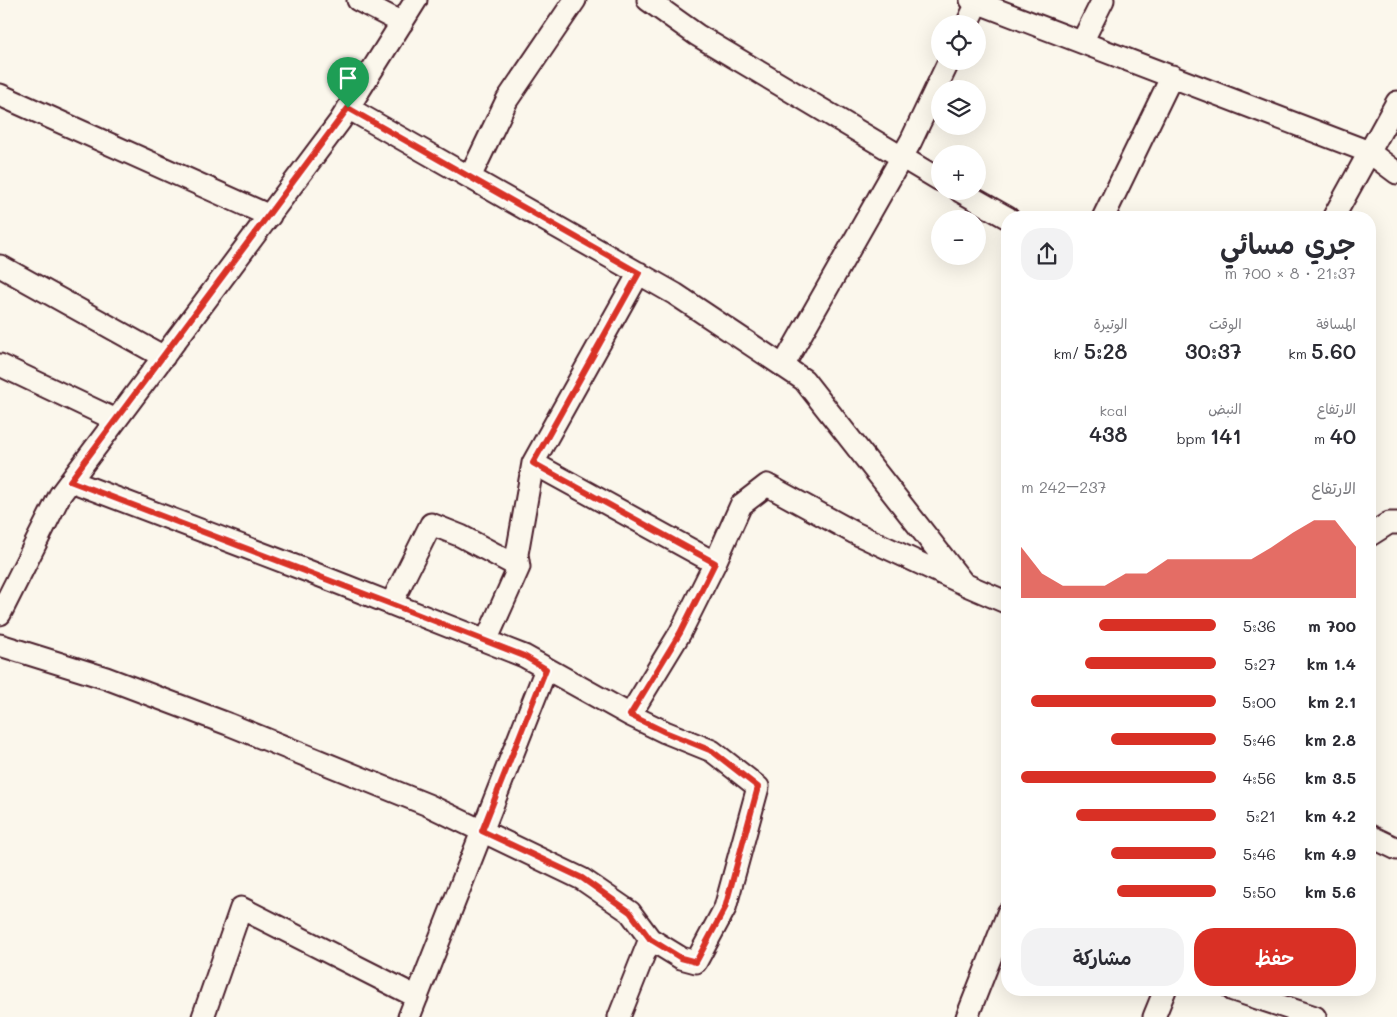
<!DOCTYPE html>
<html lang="ar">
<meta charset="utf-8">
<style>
:root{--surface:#fff;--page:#f2f2f3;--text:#2b2b33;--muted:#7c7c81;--accent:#d93025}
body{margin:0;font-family:Mali,"Playpen Sans Arabic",sans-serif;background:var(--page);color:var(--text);direction:rtl;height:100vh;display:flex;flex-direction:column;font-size:19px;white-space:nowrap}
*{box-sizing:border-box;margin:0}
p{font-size:16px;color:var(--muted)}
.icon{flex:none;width:28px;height:28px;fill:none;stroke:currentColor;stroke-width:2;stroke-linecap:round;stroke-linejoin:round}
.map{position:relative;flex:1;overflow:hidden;direction:ltr}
.sheet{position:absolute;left:1001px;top:211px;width:375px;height:785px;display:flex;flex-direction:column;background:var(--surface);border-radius:20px;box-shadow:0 5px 20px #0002;direction:rtl}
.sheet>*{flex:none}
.buttons{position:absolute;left:931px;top:15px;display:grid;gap:10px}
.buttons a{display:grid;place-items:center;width:55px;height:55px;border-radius:50%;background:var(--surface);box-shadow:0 5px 20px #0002;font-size:25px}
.pin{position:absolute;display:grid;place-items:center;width:42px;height:42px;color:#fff;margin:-51px -21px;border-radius:50% 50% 50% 0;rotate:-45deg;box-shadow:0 0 5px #0007}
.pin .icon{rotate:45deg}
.round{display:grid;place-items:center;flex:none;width:52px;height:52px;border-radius:20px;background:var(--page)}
.overview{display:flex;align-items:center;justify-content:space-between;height:85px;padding:0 20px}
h1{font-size:28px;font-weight:600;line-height:38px}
.figures{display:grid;grid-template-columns:repeat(3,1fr);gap:8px;height:85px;padding:5px 20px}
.figures div{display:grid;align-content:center}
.figures b{font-size:21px;font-weight:600}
.figures small{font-size:14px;font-weight:400}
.figures p{font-size:14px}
.chart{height:140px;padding:10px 20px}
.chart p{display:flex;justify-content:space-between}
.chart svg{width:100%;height:90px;margin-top:5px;fill:var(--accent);opacity:.7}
.primary-button{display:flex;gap:10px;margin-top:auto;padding:10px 20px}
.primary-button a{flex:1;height:58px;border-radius:20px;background:var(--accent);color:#fff;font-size:20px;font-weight:600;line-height:58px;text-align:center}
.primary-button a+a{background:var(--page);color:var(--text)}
ul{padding:0 20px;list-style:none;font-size:16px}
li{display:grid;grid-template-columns:80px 60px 1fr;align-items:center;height:38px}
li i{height:12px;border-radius:6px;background:var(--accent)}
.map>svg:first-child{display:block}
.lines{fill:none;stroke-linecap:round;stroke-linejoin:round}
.street-casing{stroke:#4a1f2b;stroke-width:25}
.street{stroke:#fbf7ec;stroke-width:21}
.route-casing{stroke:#fff;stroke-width:10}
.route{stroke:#d93025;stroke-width:6}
</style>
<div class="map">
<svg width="1397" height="1017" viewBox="0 0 1397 1017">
<rect width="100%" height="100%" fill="#fbf7ec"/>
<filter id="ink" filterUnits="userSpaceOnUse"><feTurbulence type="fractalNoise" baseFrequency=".02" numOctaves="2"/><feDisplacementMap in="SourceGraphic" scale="10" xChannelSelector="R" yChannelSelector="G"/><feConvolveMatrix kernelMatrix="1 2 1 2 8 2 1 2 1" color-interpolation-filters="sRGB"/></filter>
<g filter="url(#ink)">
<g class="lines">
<!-- street casing -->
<g class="street-casing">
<path id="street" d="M358,0L402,23
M648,0L697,35L940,180
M971,0L1369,152L1397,173
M967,24L977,3
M1082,42L1103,0
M0,95L270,216
M348,108L675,294L804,380L964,584L1008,603
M470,177L507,100L575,0
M960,191L1008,218
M1103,218L1172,76
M1333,218L1397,102
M0,266L164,357
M0,365L116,420
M783,366L911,141L949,61
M533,463L715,563
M1370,535L1389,523H1397
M391,604L431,524L461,536L519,567
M0,614L60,495L340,121L416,0
M486,641L519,567L517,554L533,463L639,273
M0,645L106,678L228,724L428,805L582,879L630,912L650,939L681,958L696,962L725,908L758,787L712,751L665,732L630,715L524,656L308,571L71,481
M630,715L680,633L715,563L741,505L767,485L855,533L960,582
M1370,836L1397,849
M1233,990L1315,1017
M203,1017L241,908L417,997
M409,1017L546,669
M619,1017L650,939
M967,1017L1008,913
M1154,1017L1165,990"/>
</g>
<!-- street -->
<use href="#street" class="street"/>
</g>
</g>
<g class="lines" filter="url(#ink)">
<!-- route casing -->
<g class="route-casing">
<path id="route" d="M348,108L639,273L533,463L715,563L680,633L630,715L665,732L712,751L758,787L725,908L696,962L681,958L650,939L630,912L582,878L482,831L546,669L524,656L391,604L70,481Z"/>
</g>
<!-- route -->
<use href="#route" class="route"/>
</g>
</svg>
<div class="buttons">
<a><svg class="icon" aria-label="locate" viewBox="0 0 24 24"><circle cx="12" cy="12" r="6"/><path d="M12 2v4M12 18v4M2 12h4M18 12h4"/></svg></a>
<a><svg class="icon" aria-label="layers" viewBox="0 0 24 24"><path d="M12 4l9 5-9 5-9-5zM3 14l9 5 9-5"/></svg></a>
<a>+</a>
<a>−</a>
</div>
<div class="pin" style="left:348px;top:108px;background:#1e9e55"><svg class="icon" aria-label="arrive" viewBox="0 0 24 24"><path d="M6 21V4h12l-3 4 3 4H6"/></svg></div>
<section class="sheet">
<div class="overview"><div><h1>جري مسائي</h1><p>21:37 · 8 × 700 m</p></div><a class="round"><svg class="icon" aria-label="share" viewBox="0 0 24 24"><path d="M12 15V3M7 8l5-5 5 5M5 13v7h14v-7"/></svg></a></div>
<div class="figures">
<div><p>المسافة</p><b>5.60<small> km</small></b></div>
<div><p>الوقت</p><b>30:37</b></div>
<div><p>الوتيرة</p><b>5:28<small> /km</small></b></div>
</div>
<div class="figures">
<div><p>الارتفاع</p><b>40<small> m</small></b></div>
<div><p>النبض</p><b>141<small> bpm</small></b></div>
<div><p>kcal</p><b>438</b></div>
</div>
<div class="chart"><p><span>الارتفاع</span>237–242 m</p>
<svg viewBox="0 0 160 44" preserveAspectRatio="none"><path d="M0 44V19L10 32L20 38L30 38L40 38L50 32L60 32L70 25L80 25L90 25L100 25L110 25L120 19L130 12L140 6L150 6L160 19V44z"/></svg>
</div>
<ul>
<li><b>700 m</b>5:36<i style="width:60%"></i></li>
<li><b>1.4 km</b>5:27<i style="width:67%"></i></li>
<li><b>2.1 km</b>5:00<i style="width:95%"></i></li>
<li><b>2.8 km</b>5:46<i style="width:54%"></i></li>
<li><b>3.5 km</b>4:56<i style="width:100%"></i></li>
<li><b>4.2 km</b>5:21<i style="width:72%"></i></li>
<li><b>4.9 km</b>5:46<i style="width:54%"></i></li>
<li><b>5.6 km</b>5:50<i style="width:51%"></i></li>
</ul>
<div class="primary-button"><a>حفظ</a><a>مشاركة</a></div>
</section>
</div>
